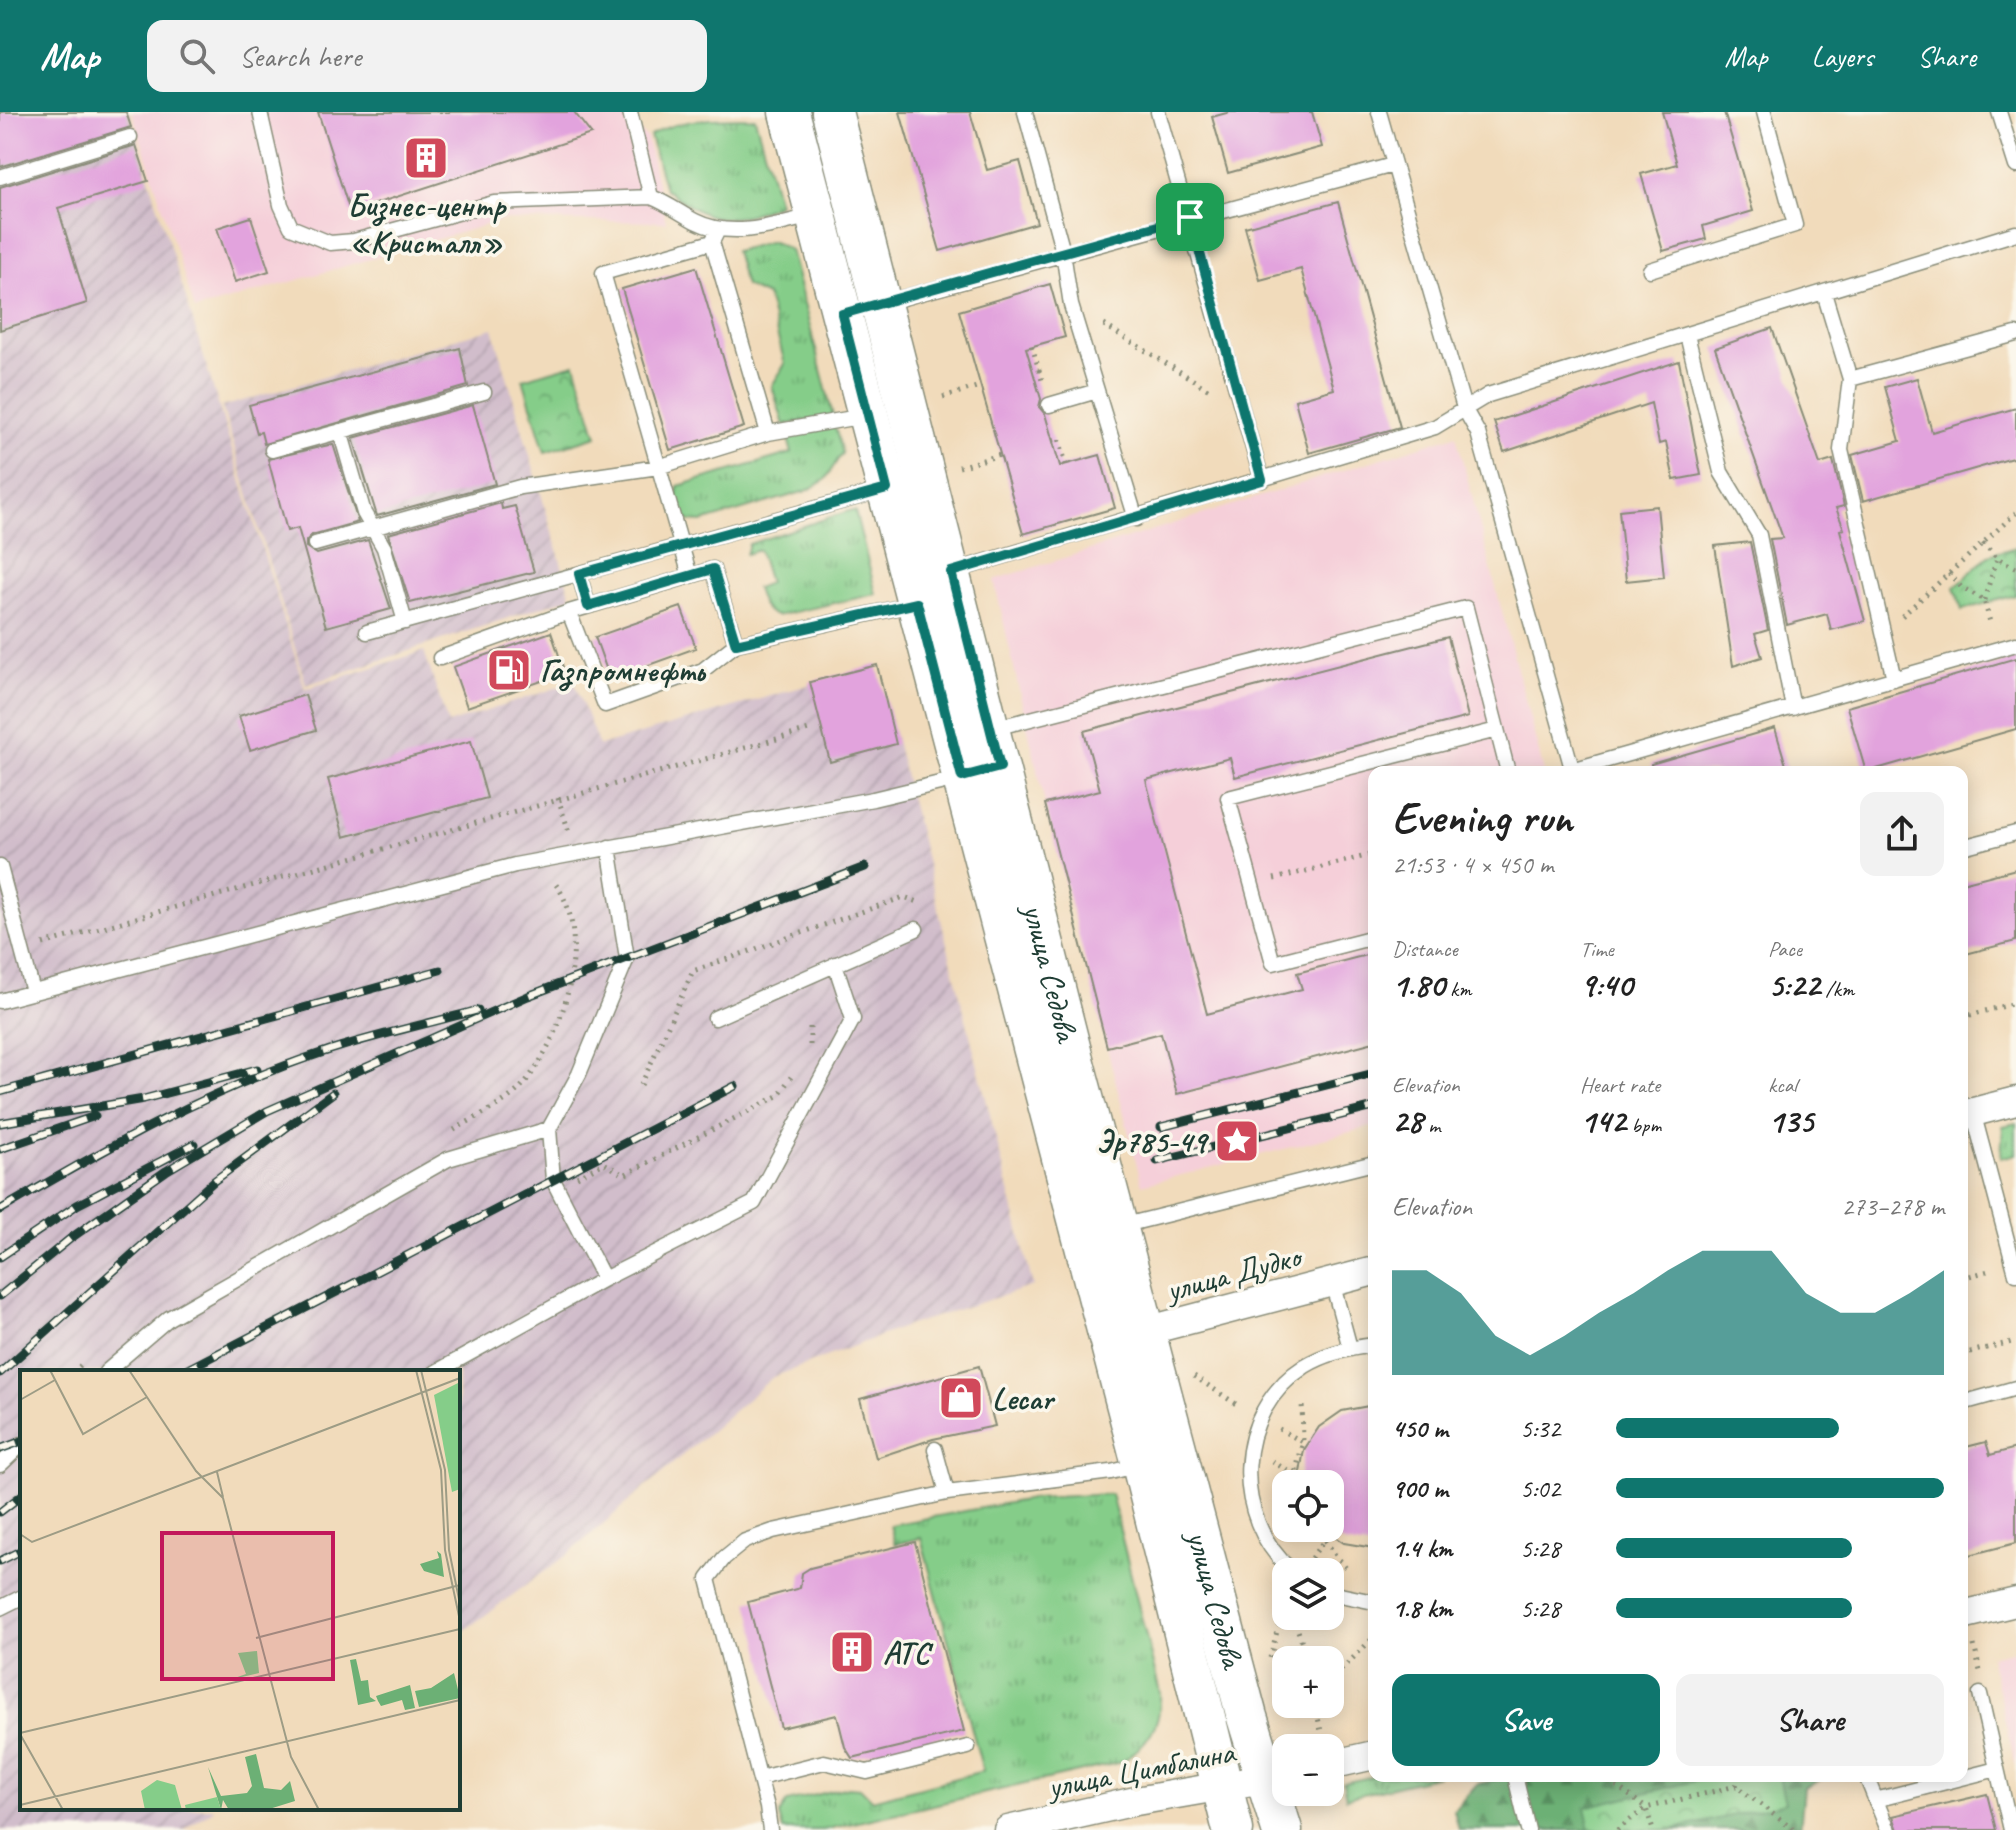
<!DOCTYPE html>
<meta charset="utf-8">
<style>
:root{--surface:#fff;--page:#f2f2f2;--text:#222;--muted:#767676;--accent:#0f766e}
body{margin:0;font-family:Caveat,sans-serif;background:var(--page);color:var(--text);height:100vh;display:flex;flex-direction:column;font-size:30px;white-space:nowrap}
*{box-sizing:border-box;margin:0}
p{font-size:26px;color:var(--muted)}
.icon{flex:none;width:44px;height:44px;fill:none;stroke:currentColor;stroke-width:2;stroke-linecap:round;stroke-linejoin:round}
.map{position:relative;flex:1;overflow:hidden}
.side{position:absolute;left:1368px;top:654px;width:600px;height:1016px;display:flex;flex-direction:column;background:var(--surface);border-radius:16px;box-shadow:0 4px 20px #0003}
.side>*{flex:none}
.buttons{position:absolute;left:1272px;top:1358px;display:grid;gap:16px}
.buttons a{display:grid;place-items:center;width:72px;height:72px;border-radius:16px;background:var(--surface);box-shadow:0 4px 20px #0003;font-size:40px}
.pin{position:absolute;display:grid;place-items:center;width:68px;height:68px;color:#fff;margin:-34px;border-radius:16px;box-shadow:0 4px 12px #0006}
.round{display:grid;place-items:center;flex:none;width:84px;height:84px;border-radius:16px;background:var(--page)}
.summary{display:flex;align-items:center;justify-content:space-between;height:136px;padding:0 24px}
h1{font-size:44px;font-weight:600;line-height:60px}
.figures{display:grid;grid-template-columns:repeat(3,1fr);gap:12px;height:136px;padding:8px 24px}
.figures div{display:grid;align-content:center}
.figures b{font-size:34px;font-weight:600}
.figures small{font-size:22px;font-weight:400}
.figures p{font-size:22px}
.chart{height:224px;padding:16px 24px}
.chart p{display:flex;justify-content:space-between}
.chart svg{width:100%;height:144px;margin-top:8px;fill:var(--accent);opacity:.7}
.button{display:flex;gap:16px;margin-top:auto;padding:16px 24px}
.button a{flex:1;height:92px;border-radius:16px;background:var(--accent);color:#fff;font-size:32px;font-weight:600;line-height:92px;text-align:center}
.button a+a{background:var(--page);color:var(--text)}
ul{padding:0 24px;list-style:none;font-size:26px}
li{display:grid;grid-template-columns:128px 96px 1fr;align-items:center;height:60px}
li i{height:20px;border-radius:10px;background:var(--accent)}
header{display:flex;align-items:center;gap:48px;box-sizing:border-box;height:112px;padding:0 40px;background:var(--accent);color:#fff}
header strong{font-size:38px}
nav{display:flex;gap:44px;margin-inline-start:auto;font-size:28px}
.search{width:560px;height:72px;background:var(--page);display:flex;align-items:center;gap:20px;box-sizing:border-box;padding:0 28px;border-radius:16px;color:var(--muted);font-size:30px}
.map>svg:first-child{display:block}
.built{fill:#f5cfd9}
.industrial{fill:url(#industrial-furrows)}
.grass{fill:url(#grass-tufts);stroke:#52855e;stroke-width:2}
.forest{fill:url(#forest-firs);stroke:#467654;stroke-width:2}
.park{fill:url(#park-crowns);stroke:#52855e;stroke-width:2}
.building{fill:#e2a3dd}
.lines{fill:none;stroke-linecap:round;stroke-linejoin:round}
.lane-casing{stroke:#888c78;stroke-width:17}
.street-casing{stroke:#888c78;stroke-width:31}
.secondary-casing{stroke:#888c78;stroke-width:43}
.path{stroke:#888c78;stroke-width:5;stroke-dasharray:2 6;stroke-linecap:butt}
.lane{stroke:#fff;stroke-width:14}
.street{stroke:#fff;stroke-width:28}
.secondary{stroke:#fff;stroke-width:40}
.rail-casing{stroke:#1f3d34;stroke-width:9}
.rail{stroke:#fbf7ec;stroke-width:6;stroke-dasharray:18;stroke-linecap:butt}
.route-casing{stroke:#fff;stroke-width:16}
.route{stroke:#0f766e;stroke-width:10}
.labels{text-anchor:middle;stroke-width:7;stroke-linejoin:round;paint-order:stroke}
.poi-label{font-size:32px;font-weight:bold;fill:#1f3d34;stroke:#fbf7ec;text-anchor:start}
.street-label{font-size:32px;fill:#1f3d34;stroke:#fbf7ec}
.inset-road{fill:none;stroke:#9d9c85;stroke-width:2}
.view{fill:#c2185b;fill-opacity:0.15;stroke:#c2185b;stroke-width:4}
.inset-edge{fill:none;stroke:#1f3d34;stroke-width:4}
</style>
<header>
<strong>Map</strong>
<div class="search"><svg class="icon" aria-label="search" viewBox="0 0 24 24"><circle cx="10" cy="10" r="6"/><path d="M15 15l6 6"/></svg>Search here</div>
<nav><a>Map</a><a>Layers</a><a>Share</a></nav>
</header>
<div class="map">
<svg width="2016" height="1718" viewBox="0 0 2016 1718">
<defs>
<pattern id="industrial-furrows" width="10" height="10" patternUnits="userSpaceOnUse" patternTransform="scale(2)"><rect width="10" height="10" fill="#d1bdcb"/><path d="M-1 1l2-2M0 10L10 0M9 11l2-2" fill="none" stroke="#b3a3af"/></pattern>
<pattern id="grass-tufts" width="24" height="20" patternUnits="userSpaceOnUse" patternTransform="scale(2)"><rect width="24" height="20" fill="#85cd89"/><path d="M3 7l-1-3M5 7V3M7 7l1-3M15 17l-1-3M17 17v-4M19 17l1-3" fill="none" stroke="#6ca871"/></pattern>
<pattern id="forest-firs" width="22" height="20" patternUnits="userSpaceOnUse" patternTransform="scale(2)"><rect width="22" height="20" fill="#6cb075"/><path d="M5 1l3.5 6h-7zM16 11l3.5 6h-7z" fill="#589061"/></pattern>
<pattern id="park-crowns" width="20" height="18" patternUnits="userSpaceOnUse" patternTransform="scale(2)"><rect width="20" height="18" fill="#85cd89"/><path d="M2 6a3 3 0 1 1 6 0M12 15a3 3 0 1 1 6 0" fill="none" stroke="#6ca871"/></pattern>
</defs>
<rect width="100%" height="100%" fill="#fbf7ec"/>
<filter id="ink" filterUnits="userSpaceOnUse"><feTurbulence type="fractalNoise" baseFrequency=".0125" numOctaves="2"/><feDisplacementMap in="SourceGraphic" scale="16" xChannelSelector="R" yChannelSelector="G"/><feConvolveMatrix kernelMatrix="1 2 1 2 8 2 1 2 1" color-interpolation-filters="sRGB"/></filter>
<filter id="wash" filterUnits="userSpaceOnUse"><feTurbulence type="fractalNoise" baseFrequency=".006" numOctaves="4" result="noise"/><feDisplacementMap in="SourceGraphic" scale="32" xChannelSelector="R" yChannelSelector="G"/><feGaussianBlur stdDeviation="1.8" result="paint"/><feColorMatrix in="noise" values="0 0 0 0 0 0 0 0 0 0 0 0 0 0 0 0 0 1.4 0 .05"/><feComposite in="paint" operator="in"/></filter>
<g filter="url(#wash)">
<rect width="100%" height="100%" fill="#f1dbbb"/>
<!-- built -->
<path class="built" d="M132,0H617L647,26L666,110L503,108L195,198Z
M1456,323L1544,660H1374V1014L1142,1073L1045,692L994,468Z
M2016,1538V1655L1990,1544Z"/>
<!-- industrial -->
<path class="industrial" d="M0,0H129L305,577L424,539L448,612L574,570L599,634L877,553L1033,1174L906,1214L773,1265L567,1443L458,1523V1260H22V1696H216L183,1718H0Z
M493,216L571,485L306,573L222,295Z"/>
<!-- grass -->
<path class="grass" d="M755,6L779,92C725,114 711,111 665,77L650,24C681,4 720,7 755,6Z
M772,129L790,138L833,304L784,313L772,274L785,252L767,184L745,174L735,139Z
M835,315L842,341L825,368L806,379L702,410L689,409C678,397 675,390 678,374L792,341L787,323Z
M849,399H855L876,482L776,504C762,499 760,489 756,476L769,471L759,438L746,442L749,432Z
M2016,1011V1042L2001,1046L2003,1014Z
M1111,1382L1160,1581C1162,1613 1147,1632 1122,1650L823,1718H783L779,1703L787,1690L848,1675L860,1676L872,1688L983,1659L921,1426L895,1432L890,1413L1035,1386Z
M1374,1664H1438L1346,1686L1343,1671Z"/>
<!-- forest -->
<path class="forest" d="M1512,1664H1827L1804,1676L1800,1718H1459L1454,1698L1477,1672Z"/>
<!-- park -->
<path class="park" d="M575,252L597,324L545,340L523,267Z
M2016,435V483L1962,498L1955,475L1989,443Z
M1716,1664H1779L1785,1691L1671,1718H1590L1585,1695Z"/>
<g id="blocks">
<!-- building -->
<path class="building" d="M0,0H126L131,15L0,55Z
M318,0H574L591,22L350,100Z
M900,0H970L987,58L1020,49L1037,111L940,139Z
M1230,0H1312L1322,35L1228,61L1212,5Z
M1662,0H1724L1753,99L1703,114L1706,127L1663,139L1641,62L1677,52Z
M136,33L148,69L58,96L87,191L0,218V75Z
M1338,90L1400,315L1309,341L1295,288L1334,277L1301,157L1260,168L1245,115Z
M251,105L269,159L235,170L217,116Z
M696,155L744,315L670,338L622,177Z
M1050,172L1065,225L1026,236L1041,287L1039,295L1045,302L1060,354L1100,343L1115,396L1023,422L959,199Z
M1772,216L1820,352L1833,348L1844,394L1836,396L1844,417L1840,418L1865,509L1831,518L1827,502L1787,513L1770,427L1783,426L1715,236Z
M460,236L468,274L264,332L261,320L257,321L249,293Z
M1679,249L1701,363L1674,368L1666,330L1659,332L1651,291L1504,340L1494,310Z
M1917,266L1932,320L2016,296V345L1863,389L1852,343L1900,329L1885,275Z
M473,293L495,372L377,404L353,326Z
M333,332L358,410L312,423L306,429V435L317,442L368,428L391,497L326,515L298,416L287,419L268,347Z
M501,391L502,397L515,394L534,460L410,491L388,422Z
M1657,394L1664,465L1626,469L1619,398Z
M1750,430L1768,518L1755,522L1762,545L1733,554L1715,434Z
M681,495L696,536L610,567L595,525Z
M551,520L565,561L467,595L453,555Z
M1448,525L1468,605L1235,665L1230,646L1146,668L1207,902L1302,877L1297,861L1374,841V930L1177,982L1161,921L1107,935L1045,692L1100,678L1084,619Z
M2016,546V617L1866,660L1847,595Z
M877,553L896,632L830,650L810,570Z
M305,583L316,618L250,638L239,604Z
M1775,616L1788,660H1652L1651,652Z
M471,629L487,686L344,725L328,667Z
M2016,757V829L1962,843V771Z
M979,1254L995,1314L933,1327L876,1346L860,1287Z
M1374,1293V1436L1344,1431L1321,1416H1330V1372H1299V1366L1304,1338L1319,1315L1342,1299Z
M1986,1330L1990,1343L2016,1336V1431L1962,1445V1336Z
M915,1430L964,1619L852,1646L845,1635L837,1603L781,1616L748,1490L800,1476L802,1461L810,1456Z
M1987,1682L1996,1718H1898L1893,1704Z"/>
</g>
</g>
<g filter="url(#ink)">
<use href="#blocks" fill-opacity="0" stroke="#888c78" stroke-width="2"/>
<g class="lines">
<!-- lane casing -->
<g class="lane-casing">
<path id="lane" d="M260,0L281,93L291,115L330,131L354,129L494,91L651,85
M630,0L651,85C667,91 680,101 695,109C732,128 776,113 814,103
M1025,0L1063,140L1071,193L1136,407
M1158,0L1262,368
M1379,0L1464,296L1478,321L1573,660
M1999,0L2016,54
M0,65L130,25
M716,122L712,130L768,321
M1650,158L1795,113L1764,0
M1824,181L1850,267L2016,222
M884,191L1393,53
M1687,223L1721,360L1759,423L1793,596
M1850,267L1841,338L1894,567
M1049,293L1097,279
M340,319L364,401L384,436L405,510
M272,338L484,280
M315,432L520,375L658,355L768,321L864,304
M951,460L1435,315L1488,283L2016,121
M579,462L588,494
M690,464L713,457L736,532
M569,500L605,593L703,558L736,532L914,492
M367,520L883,378
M440,546L569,500L690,464L603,161L712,130
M991,617L1466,496L1508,660
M1572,658L2016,532
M1962,735L2016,721
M0,755L33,880
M1374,825L1273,851L1228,686L1497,618
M0,889L515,753L873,687L961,666
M715,906L916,817
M1973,1000L2016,1162
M1121,1114L1374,1051
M604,1167L553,1068L549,1017L579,962L627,846L609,735
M1332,1170L1350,1236
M106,1260L169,1206L448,1047L549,1017
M436,1260L604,1167L754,1091L853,907L835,852
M1962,1291L2016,1276
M935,1337L947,1381
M0,1353L22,1332
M1293,1460C1230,1406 1233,1300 1305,1254C1326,1241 1349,1236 1374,1233
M1330,1481L1374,1490
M0,1496L22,1485
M1980,1582L2011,1718
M1515,1664L1528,1718
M1866,1664L1888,1718
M760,1666L824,1650L867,1660L968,1635
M1875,1688L1997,1657
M770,1718L767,1695L708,1467L724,1446L745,1429L773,1419L947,1381L1111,1360L1140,1353"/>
</g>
<!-- street casing -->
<g class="street-casing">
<path id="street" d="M1962,1003L2016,989
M1127,1224L1374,1159
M1962,1503L2016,1490
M1330,1653L1374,1643
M1008,1718L1136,1689L1281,1664"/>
</g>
<!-- secondary casing -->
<g class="secondary-casing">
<g id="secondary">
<path d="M789,0L1142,1352L1233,1718"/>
<path id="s1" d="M832,0L1075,955L1247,1605L1282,1718"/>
</g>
</g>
<!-- path -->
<path class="path" d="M1104,213L1211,279
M1032,234L1039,258L1033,259
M1039,258L1043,272
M943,285L980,274
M1053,328L1059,326L1066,352
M959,355L1000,343
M1983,431L1997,446L2016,456
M1949,461L1961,475L1984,488L1991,514
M1984,488L1997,446
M1902,504L2016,401
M558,686L569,720
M1274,767L1374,742
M43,832L809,618
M1962,905L2016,891
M810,915V934
M641,973L693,859L904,785L921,791
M454,1018C475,1005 505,992 521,975C563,929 596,822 554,770
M577,1065L604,1051L624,1063L778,984L791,965
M1962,1166L1992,1158
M1962,1242L2016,1229
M73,1260L84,1250
M1194,1264L1239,1294
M1279,1317L1303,1330
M1272,1349L1289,1360L1296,1372
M1294,1367L1303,1330L1302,1289
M1315,1416L1349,1460
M1311,1446L1326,1426
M1293,1504L1308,1548
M1974,1533L1980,1559
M1270,1546L1286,1485
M1330,1569L1374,1525
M1315,1592L1322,1624
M1603,1664L1646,1696L1653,1718
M1739,1664L1736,1674L1794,1718
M1617,1718L1646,1696L1736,1674"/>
<!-- lane -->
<use href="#lane" class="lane"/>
<!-- street -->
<use href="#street" class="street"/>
<!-- secondary -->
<use href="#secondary" class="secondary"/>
<!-- rail casing -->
<g class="rail-casing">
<path id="rail" d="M0,980L440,858
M0,1011L144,987L257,957
M1161,1015L1374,961
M0,1037L95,1004
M1157,1049L1374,995
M0,1098C103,1038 210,977 324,940C375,923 427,912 478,898
M0,1145L77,1093L194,1032
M0,1184L71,1126L166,1059L267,999L528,884L865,755
M182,1260L735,974
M0,1261L214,1069L333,981
M0,1337L22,1329
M0,1400L22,1383
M0,1449L22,1438"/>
</g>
<!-- rail -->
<use href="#rail" class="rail"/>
</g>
</g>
<g class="lines" filter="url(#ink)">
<!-- route casing -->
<g class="route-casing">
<path id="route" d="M1190,105L1262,368L951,460L1000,655L962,665L917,491L736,532L713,457L588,494L579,462L887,377L842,202Z"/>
</g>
<!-- route -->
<use href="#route" class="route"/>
</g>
<!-- icons -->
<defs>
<g id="building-square" transform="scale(2.3)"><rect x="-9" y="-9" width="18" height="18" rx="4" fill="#d1495b" stroke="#fbf7ec"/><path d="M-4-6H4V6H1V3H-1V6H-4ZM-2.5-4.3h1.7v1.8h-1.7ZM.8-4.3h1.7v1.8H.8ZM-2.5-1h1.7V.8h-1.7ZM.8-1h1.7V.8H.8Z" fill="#fff"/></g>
<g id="fuel-square" transform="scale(2.3)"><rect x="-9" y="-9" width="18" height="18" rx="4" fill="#d1495b" stroke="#fbf7ec"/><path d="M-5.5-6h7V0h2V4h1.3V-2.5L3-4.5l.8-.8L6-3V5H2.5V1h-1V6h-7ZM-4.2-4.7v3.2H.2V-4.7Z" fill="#fff"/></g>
<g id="sight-square" transform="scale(2.3)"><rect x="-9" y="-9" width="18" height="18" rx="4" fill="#d1495b" stroke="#fbf7ec"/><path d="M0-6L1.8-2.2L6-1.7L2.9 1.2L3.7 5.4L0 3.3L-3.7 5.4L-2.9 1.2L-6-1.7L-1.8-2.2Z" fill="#fff"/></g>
<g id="shop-square" transform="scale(2.3)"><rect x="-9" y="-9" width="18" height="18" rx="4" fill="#d1495b" stroke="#fbf7ec"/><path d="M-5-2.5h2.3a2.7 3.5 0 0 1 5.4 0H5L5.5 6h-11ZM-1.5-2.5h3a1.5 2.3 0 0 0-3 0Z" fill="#fff"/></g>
</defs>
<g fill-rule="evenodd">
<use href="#building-square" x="426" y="46"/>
<use href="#fuel-square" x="509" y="558"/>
<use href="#sight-square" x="1237" y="1029"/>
<use href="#shop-square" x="961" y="1286"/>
<use href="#building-square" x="852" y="1540"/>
</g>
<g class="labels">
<!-- poi labels -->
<g class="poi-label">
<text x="426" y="104" text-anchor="middle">Бизнес-центр<tspan x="426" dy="37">«Кристалл»</tspan></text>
<text x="540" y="569">Газпромнефть</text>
<text x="1206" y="1040" text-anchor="end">Эр785-49</text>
<text x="992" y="1297">Lecar</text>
<text x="883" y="1551">АТС</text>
</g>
<!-- street labels -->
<g class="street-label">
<text dy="11" stroke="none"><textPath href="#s1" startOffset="888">улица Седова</textPath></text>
<text transform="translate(1233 1161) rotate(-15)" y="11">улица Дудко</text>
<text dy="11" stroke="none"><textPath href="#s1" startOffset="1536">улица Седова</textPath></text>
<text transform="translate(1141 1657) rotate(-11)" y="11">улица Цимбалина</text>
</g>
</g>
<!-- overview -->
<g transform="translate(20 1258)">
<rect width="440" height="440" fill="#f1dbbb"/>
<path d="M237,281L239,303L209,310L226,304L218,283Z" fill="#85cd89"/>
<path d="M417,181L421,184L424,207L404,201L400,194L419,188ZM336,289L341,311L348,310L350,327L356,331L338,335L330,290ZM434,303L440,328L399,337L395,321L411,318ZM390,315L395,338L385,340L382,330L361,336L358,331L356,326ZM236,384L244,418L261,420L270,411L275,431L246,440H209L203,430L201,440L188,397L201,426L227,423L232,416L225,387Z" fill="#6cb075"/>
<path d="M440,12V119L432,122L414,25Z" fill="#85cd89"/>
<path d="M137,410L155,415L162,440H125L121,421ZM197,427L201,440H166L165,435Z" fill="#85cd89"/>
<path class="inset-road" d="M30,0L63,64L127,27M109,0L176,101L203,128L271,387L299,440M396,0L421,100L425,180L440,251M401,0L425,100L429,180L440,234M0,30L35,10M197,102L203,127M0,164L12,172L440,8M236,268L440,215M0,363L440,259M0,364L43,440M0,435L440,330"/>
<path class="view" d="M142,163H313V309H142Z"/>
<rect width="440" height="440" class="inset-edge"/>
</g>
</svg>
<div class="buttons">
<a><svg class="icon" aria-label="locate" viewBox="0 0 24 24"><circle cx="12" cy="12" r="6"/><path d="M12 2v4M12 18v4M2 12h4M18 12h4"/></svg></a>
<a><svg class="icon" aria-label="layers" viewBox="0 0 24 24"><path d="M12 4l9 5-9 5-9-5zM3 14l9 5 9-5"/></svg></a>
<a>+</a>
<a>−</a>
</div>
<div class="pin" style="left:1190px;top:105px;background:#1e9e55"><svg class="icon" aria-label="arrive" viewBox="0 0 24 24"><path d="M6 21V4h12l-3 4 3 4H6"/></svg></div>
<section class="side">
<div class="summary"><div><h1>Evening run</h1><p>21:53 · 4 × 450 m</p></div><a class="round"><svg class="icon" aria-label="share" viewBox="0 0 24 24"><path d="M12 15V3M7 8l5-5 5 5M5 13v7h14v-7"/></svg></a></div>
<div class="figures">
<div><p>Distance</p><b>1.80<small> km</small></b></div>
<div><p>Time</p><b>9:40</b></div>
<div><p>Pace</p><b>5:22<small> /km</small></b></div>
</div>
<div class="figures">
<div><p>Elevation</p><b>28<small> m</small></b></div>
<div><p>Heart rate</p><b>142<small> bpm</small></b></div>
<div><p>kcal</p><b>135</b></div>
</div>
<div class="chart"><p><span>Elevation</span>273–278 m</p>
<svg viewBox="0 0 160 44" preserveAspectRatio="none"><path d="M0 44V12L10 12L20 19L30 32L40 38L50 32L60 25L70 19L80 12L90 6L100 6L110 6L120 19L130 25L140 25L150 19L160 12V44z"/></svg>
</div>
<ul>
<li><b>450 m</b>5:32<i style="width:68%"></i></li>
<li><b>900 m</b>5:02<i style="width:100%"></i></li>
<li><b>1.4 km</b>5:28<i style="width:72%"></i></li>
<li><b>1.8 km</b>5:28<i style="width:72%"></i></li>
</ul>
<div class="button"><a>Save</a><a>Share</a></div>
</section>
</div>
